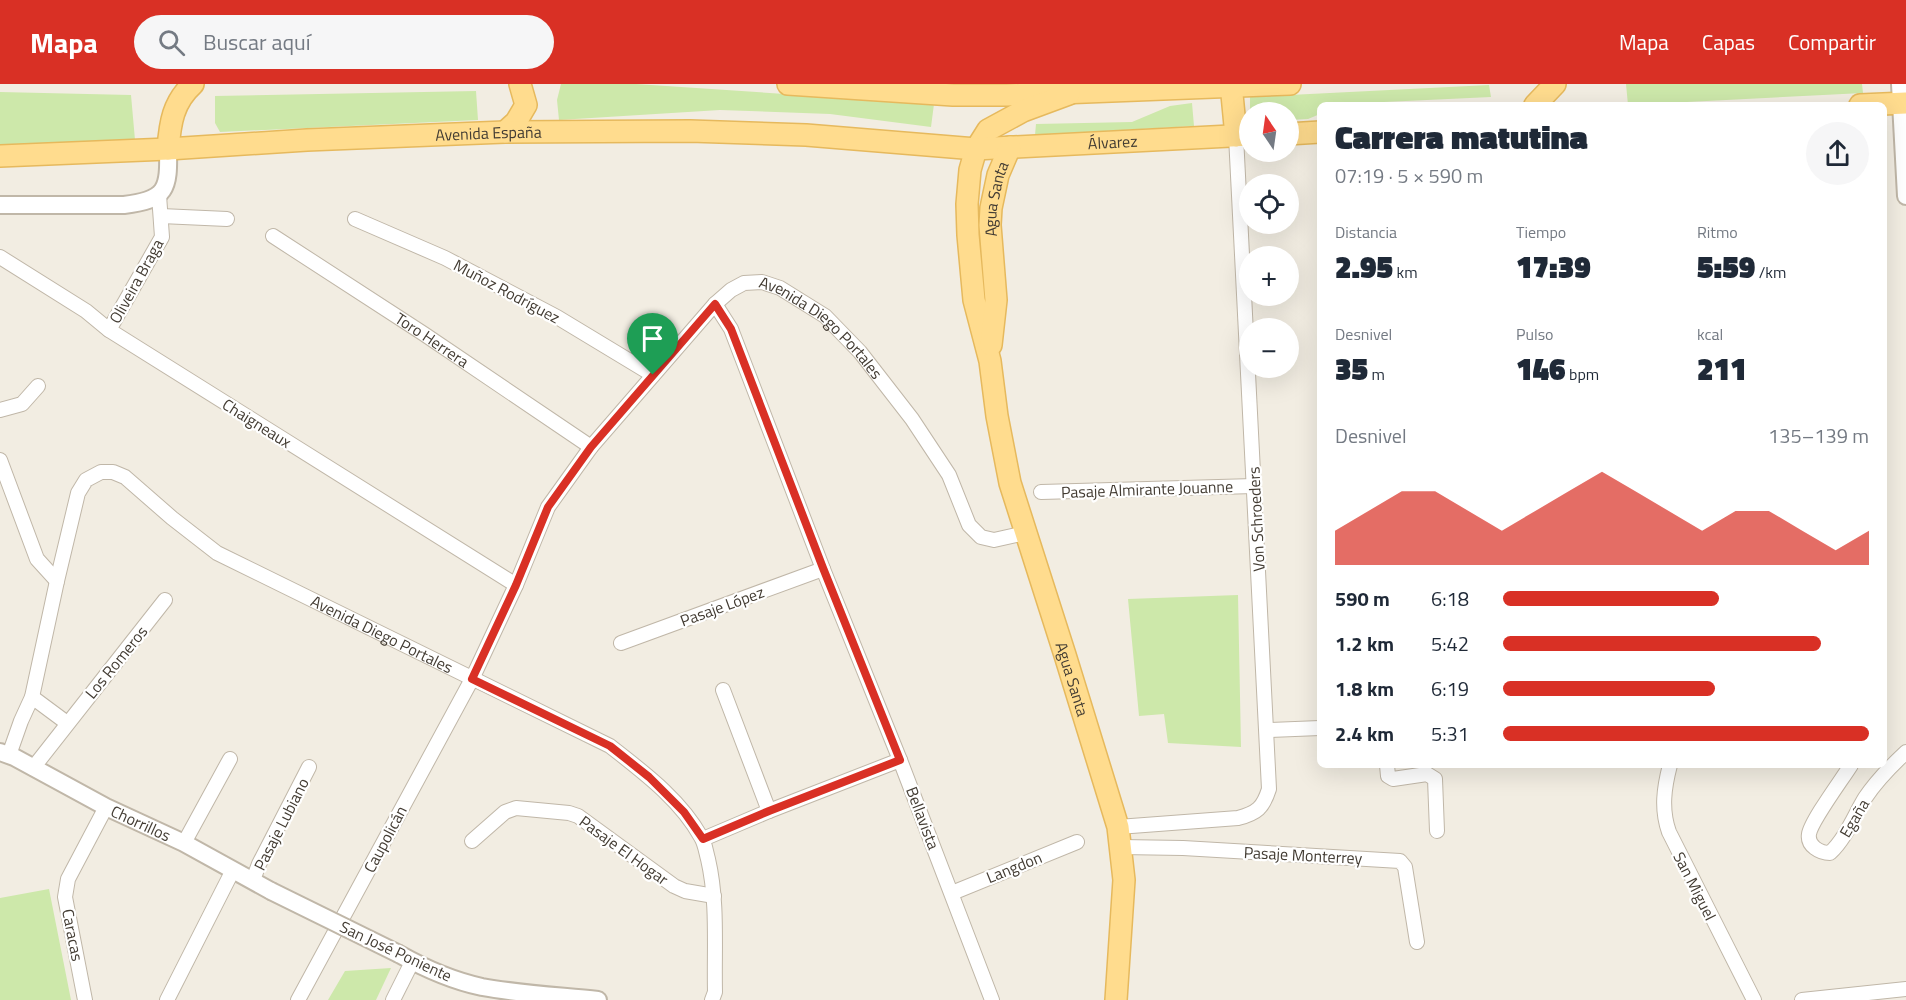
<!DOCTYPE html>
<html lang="es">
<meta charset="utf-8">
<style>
:root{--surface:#fff;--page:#f6f6f7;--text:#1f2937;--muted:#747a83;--accent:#d93025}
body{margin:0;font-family:"Titillium Web",sans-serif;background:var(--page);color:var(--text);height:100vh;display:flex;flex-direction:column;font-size:22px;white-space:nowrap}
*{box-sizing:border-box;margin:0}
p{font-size:20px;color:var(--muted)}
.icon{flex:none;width:33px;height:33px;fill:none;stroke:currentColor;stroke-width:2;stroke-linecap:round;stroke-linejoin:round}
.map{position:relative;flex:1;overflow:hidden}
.details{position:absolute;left:1317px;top:18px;width:570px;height:666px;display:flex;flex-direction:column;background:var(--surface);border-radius:9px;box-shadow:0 6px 24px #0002}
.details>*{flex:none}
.needle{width:39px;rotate:347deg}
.buttons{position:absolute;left:1239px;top:18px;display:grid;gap:12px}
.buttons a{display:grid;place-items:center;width:60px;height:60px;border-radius:50%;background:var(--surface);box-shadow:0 6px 24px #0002;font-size:30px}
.pin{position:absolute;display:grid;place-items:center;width:51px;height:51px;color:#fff;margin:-62px -26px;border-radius:50% 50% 50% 0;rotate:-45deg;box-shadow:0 0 6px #0007}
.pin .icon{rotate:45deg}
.round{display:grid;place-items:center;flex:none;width:63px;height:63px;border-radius:32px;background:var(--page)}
.headline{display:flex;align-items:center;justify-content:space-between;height:102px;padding:0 18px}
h1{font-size:33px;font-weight:800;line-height:45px}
.stats{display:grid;grid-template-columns:repeat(3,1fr);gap:9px;height:102px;padding:6px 18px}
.stats div{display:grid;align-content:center}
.stats b{font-size:30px;font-weight:800}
.stats small{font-size:16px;font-weight:400}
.stats p{font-size:16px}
.chart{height:168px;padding:12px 18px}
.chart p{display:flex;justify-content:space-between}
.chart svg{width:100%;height:108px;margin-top:6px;fill:var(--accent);opacity:.7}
ul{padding:0 18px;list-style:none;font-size:20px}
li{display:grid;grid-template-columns:96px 72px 1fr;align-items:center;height:45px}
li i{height:15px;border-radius:8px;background:var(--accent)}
header{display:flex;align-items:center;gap:36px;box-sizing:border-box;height:84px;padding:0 30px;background:var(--accent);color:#fff}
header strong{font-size:28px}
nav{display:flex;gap:33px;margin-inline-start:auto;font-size:21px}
.search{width:420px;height:54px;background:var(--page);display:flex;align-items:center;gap:15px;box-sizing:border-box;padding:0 21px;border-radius:33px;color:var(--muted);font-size:22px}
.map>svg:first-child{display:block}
.green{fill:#cde8aa}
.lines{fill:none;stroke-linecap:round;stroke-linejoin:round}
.minor-casing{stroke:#c0b7a8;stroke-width:16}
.tertiary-casing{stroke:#c0b7a8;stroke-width:20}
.primary-casing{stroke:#e6b95d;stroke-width:24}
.minor{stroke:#fff;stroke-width:14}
.tertiary{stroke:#fff;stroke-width:16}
.primary{stroke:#ffdc8e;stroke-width:21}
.tertiary-bridge-casing{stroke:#c0b7a8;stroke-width:20;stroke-linecap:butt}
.tertiary-bridge{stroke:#fff;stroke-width:16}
.route-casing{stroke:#fff;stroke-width:12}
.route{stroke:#d93025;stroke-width:8}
.labels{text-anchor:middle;stroke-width:4.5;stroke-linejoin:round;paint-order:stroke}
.street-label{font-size:16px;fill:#433c33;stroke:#fff}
</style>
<header>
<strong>Mapa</strong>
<div class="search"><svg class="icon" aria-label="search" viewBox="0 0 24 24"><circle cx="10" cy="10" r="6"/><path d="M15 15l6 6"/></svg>Buscar aquí</div>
<nav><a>Mapa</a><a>Capas</a><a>Compartir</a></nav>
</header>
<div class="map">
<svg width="1906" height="916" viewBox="0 0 1906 916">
<rect width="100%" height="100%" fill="#f2ede2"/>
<!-- green -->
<path class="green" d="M561,0H636L934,20L931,43L830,30L720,26L559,36L557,16Z
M1626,0H1862L1863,9L1628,21Z
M1489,1L1491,13L1320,21V30L1308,35L1289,36L1288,28H1250V13Z
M476,7L478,36L220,48L215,39V12Z
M0,8L131,11L135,56L0,63Z
M1192,19L1194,42L1035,51L1036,40L1132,38L1170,22Z
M1238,511L1241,663L1168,659L1164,630L1139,632L1128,515Z
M49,805L71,916H0V814Z
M391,884L376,916H328L345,887Z"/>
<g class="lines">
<!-- minor casing -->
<g class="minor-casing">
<g id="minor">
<path d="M161,132L227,135"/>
<path d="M355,135L445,174L557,233L653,291"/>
<path id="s1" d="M273,152L424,250L591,363"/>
<path d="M0,173L86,227L109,246L516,501"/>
<path d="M715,220L731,245L823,485L900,676L992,916"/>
<path d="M109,246L162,153L159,111"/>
<path d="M0,326L22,320L38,302"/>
<path d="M0,376L37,475L57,497"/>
<path d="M1041,408L1254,402"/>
<path d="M621,559L823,485"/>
<path d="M723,606L769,727"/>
<path d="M32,613L67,639"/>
<path d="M1267,646L1320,644"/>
<path id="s2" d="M9,671L21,637L32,613L57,497L78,409L86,396L101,388H113L125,393L172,434L217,469L610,662C643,688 680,715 701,753C705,759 706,768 708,775C718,818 714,864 715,908L712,916"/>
<path d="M1387,681L1388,692L1393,695L1427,690L1435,695L1437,747"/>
<path d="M1670,681C1664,704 1661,725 1669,748L1754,916"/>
<path d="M1851,681C1843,694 1811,737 1809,750C1807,762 1820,769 1830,769C1846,754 1854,732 1865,714C1877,696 1891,682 1906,668"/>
<path d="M33,684L165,516"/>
<path d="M1118,743L1238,734C1257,729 1263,724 1269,705L1236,52"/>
<path d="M703,755L769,727L900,676"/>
<path d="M472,757L505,728L516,724L569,729L578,732L674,802L685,807L714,812"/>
<path d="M184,759L230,675"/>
<path d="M1121,763L1183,764L1400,777L1405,783L1417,858"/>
<path d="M253,796L259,780L309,683"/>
<path d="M952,809L1077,758"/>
<path d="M85,916L65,813L68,795L106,723"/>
<path d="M167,916L233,786"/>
<path id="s3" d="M298,916L472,595L516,501L548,423L591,363L715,220L731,206L744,199L762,198L780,204L825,232L860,268L912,335L949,391L969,441L981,453L994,456L1025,449"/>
<path d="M393,916L412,878"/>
<path d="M1802,916L1906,905"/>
</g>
</g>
<!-- tertiary casing -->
<g class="tertiary-casing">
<g id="tertiary">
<path d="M1900,0L1906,112"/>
<path d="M0,121H124C167,116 169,105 168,65"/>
<path id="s4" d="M0,668L14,673L106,723L184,759L271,807"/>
<path d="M399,870C424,884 454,897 482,903C520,910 560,912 598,916"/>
</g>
</g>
<!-- primary casing -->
<g class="primary-casing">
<g id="primary">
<path d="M788,0L953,11H1007L1290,0"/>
<path d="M1231,0L1236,52"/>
<path id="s5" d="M1069,10L1023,27L988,46L976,65L970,86L967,120L968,151L974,216L990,277L997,332L1010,399L1065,571L1118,743L1124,796L1116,916"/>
<path d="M1535,21L1555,0"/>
<path d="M1860,21L1906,19"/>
<path d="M505,48L516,38L526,21L520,0"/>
<path d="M1288,50L1320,48"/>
<path d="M168,65C170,39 173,18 193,0"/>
<path id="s6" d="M0,72L168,65L307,56L505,48L690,47L806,51L976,65L1250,51"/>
<path id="s7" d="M991,261L996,216L990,141L991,124L998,91L1010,63"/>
</g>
</g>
<!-- minor -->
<use href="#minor" class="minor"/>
<!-- tertiary -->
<use href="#tertiary" class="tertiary"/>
<!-- primary -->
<use href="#primary" class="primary"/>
<!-- tertiary-bridge casing -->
<g class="tertiary-bridge-casing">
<path id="tertiary-bridge" d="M271,807L399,870"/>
</g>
<!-- tertiary-bridge -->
<use href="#tertiary-bridge" class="tertiary-bridge"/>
</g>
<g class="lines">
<!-- route casing -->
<g class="route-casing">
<path id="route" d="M715,220L731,245L823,484L900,676L769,727L703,755L684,728L649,693L610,662L472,595L516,501L548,423L591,363Z"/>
</g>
<!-- route -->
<use href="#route" class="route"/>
</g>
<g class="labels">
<!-- street labels -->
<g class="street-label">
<text dy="6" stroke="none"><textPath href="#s6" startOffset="489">Avenida España</textPath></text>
<text dy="6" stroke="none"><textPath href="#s6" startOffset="1114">Álvarez</textPath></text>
<text dy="6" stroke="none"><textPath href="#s7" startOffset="147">Agua Santa</textPath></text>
<text transform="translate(136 197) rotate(-61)" y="6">Oliveira Braga</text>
<text transform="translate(507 207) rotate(28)" y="6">Muñoz Rodríguez</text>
<text dy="6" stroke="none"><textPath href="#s3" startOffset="946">Avenida Diego Portales</textPath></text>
<text dy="6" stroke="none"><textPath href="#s1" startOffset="190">Toro Herrera</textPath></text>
<text transform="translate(257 339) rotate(32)" y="6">Chaigneaux</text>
<text transform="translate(1147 405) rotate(-2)" y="6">Pasaje Almirante Jouanne</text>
<text transform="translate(1256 435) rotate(-93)" y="6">Von Schroeders</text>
<text transform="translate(722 522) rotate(-20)" y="6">Pasaje López</text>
<text dy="6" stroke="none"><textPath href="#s2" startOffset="632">Avenida Diego Portales</textPath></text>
<text transform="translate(116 578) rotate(-51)" y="6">Los Romeros</text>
<text dy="6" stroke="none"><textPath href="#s5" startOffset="656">Agua Santa</textPath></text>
<text transform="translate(923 734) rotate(69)" y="6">Bellavista</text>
<text transform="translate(1854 734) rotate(-59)" y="6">Egaña</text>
<text dy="6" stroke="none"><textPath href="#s4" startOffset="158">Chorrillos</textPath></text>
<text transform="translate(281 740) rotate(-63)" y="6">Pasaje Lubiano</text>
<text transform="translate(385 755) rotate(-62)" y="6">Caupolicán</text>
<text transform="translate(624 766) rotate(36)" y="6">Pasaje El Hogar</text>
<text transform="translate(1303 771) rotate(3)" y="6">Pasaje Monterrey</text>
<text transform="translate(1014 783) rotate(-22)" y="6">Langdon</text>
<text transform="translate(1695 802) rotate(63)" y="6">San Miguel</text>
<text transform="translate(73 851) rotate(79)" y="6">Caracas</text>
<text transform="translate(396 867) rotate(25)" y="6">San José Poniente</text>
</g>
</g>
</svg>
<div class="buttons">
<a><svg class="needle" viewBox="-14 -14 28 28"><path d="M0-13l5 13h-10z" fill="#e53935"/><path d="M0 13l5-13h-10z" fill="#747a83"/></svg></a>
<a><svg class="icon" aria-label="locate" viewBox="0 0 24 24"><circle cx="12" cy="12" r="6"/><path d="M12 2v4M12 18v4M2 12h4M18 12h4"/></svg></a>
<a>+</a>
<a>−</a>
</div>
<div class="pin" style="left:653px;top:291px;background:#1e9e55"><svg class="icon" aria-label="arrive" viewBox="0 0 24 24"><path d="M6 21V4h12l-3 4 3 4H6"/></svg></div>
<section class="details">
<div class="headline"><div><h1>Carrera matutina</h1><p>07:19 · 5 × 590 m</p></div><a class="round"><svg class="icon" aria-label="share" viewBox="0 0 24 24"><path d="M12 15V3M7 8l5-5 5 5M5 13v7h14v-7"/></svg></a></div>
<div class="stats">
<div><p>Distancia</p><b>2.95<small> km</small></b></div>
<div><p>Tiempo</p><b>17:39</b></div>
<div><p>Ritmo</p><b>5:59<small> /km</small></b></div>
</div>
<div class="stats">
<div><p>Desnivel</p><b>35<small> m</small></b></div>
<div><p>Pulso</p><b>146<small> bpm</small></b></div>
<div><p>kcal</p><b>211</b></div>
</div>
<div class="chart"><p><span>Desnivel</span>135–139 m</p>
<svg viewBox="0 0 160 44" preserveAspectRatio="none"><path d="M0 44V30L10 22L20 14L30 14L40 22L50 30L60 22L70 14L80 6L90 14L100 22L110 30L120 22L130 22L140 30L150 38L160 30V44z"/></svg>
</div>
<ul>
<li><b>590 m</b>6:18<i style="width:59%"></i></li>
<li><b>1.2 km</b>5:42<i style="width:87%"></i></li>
<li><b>1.8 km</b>6:19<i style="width:58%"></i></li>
<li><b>2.4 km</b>5:31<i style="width:100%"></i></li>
</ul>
</section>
</div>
